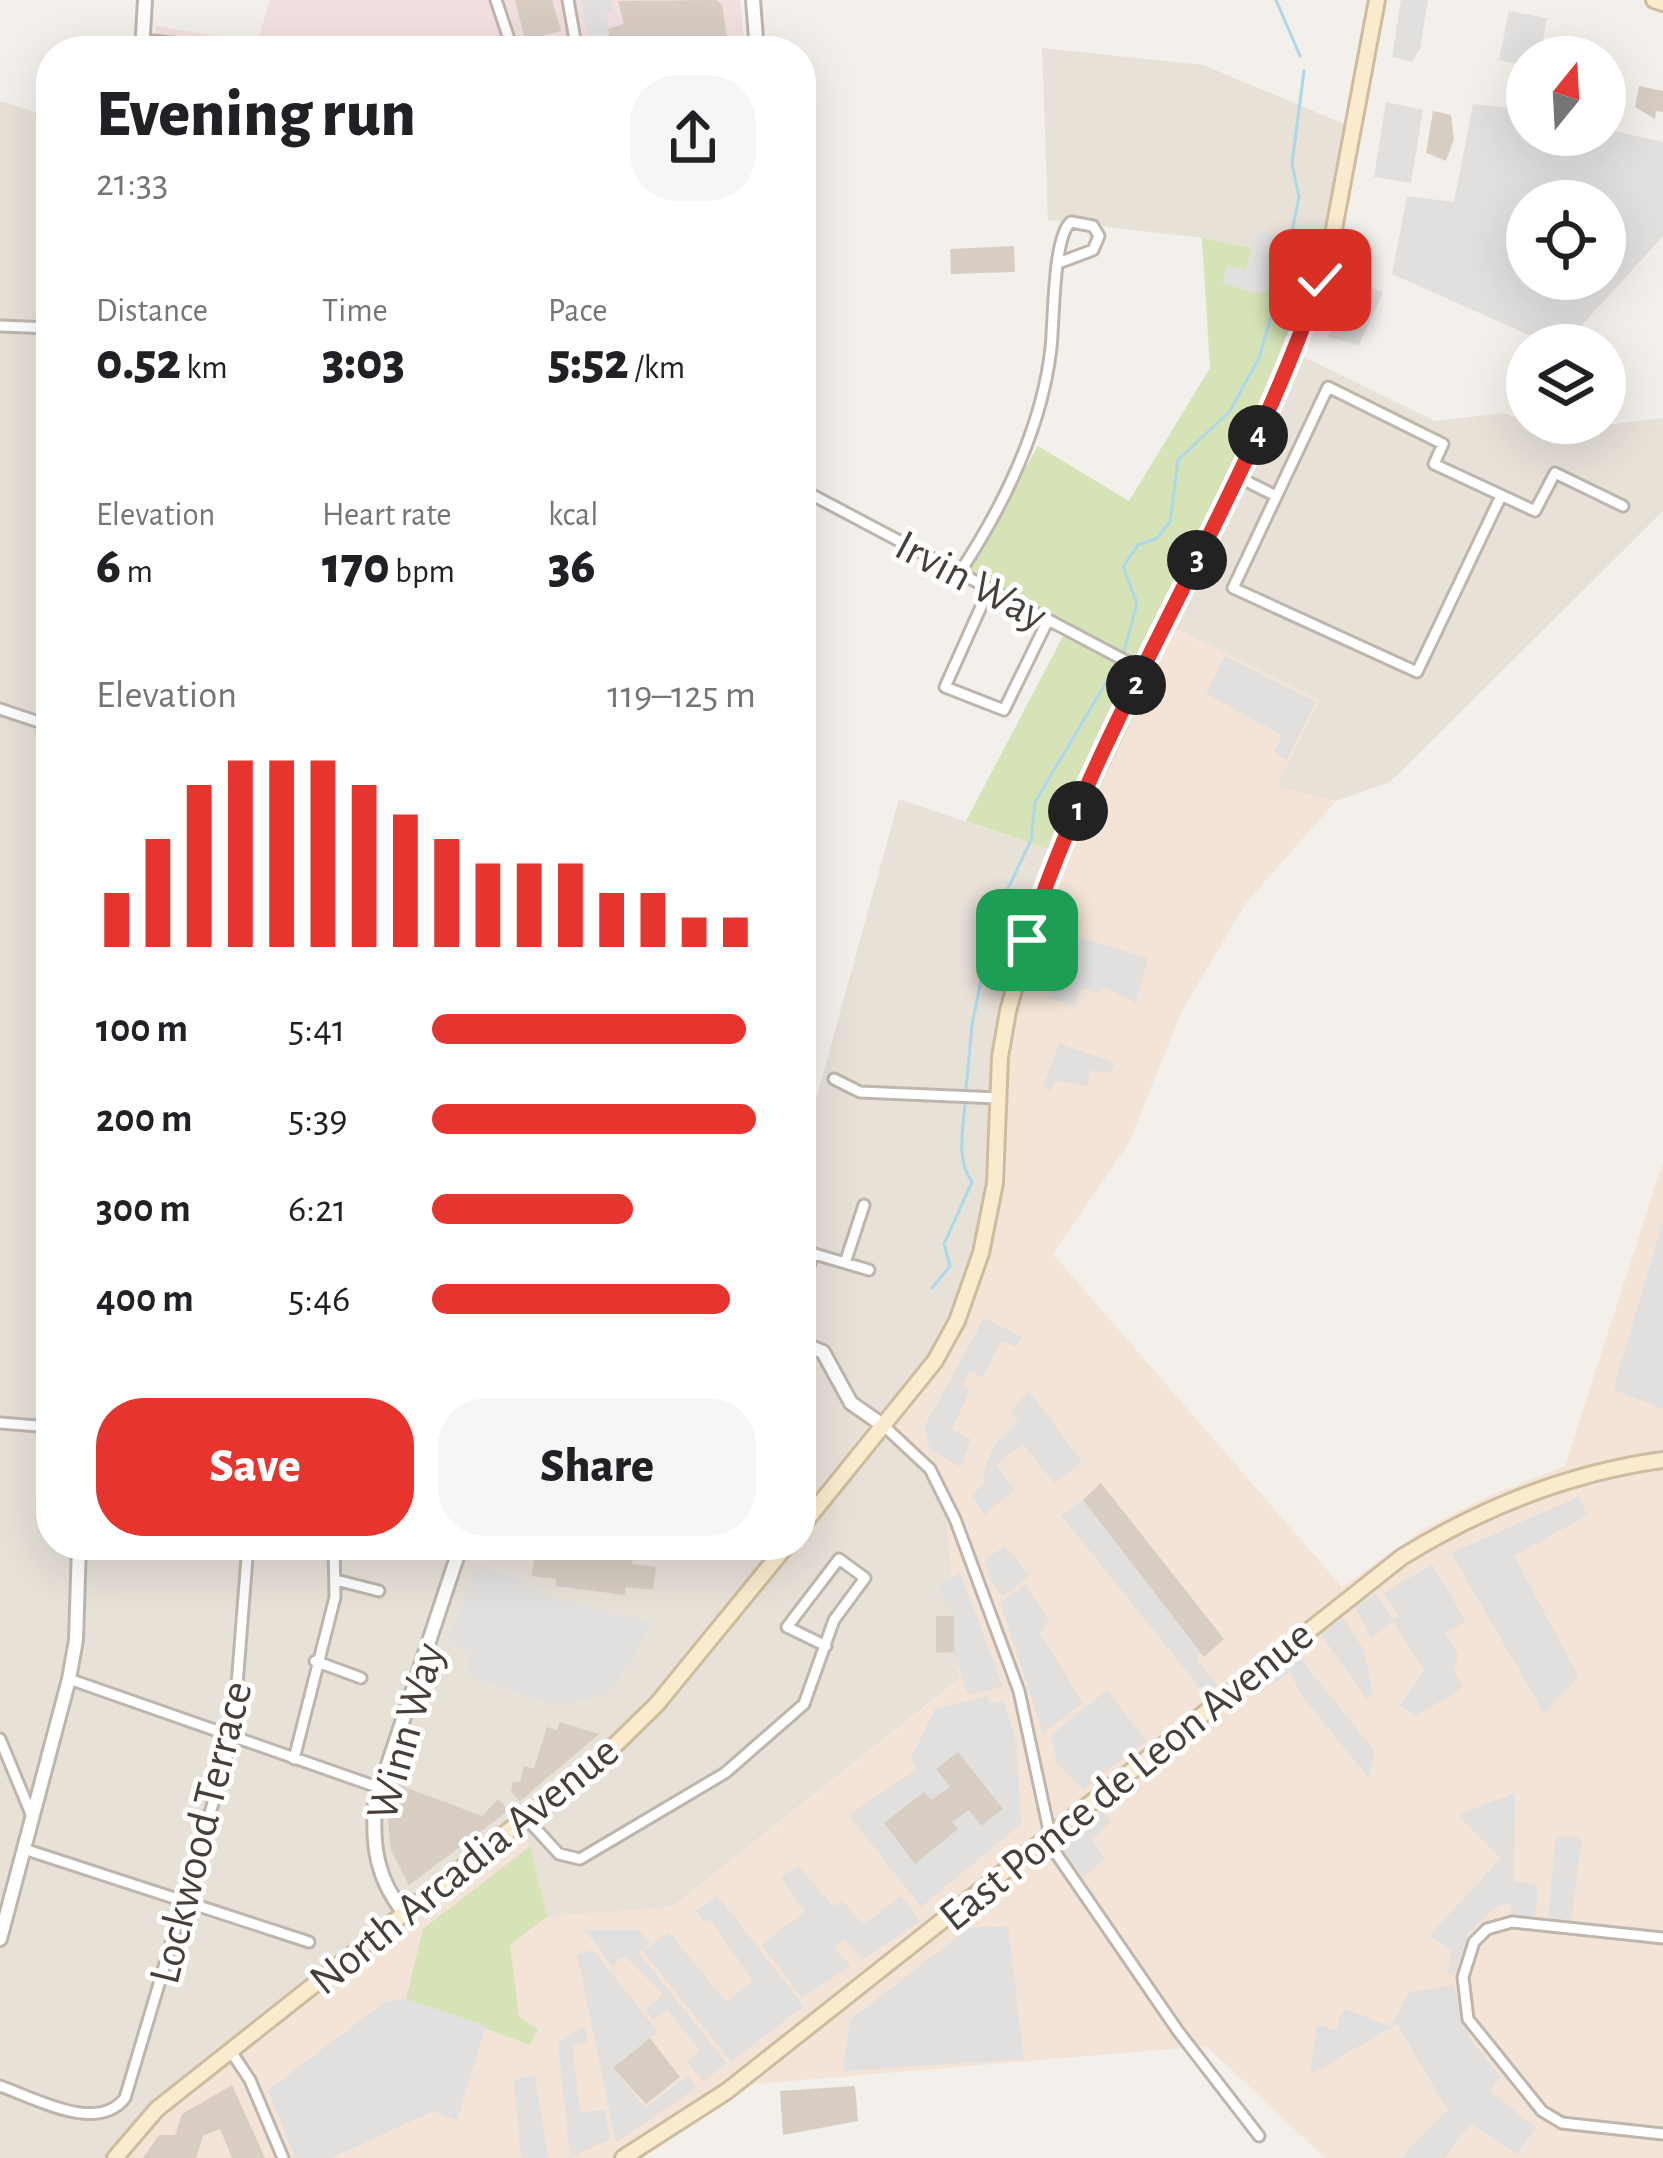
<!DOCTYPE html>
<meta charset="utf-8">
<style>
:root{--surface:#fff;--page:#f6f6f6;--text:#202124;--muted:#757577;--accent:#e6352f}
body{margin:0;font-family:"Alegreya Sans",sans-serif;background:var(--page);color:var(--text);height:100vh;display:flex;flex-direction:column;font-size:45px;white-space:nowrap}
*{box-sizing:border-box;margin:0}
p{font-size:39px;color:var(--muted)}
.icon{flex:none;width:66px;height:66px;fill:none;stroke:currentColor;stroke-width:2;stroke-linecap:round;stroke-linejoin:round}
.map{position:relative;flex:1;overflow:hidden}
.sheet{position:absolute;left:36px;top:36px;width:780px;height:1524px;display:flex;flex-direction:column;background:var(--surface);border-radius:48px;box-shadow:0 12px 48px #0002}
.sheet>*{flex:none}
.needle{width:78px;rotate:18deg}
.fabs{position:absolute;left:1506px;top:36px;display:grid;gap:24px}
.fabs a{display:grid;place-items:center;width:120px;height:120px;border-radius:50%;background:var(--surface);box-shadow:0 12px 48px #0002;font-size:60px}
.pin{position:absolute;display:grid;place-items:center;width:102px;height:102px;color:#fff;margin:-51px;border-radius:24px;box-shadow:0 6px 18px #0006}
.km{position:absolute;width:60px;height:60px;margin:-30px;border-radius:50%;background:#222;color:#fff;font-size:33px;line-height:60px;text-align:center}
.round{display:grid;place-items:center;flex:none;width:126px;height:126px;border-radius:48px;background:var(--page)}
.headline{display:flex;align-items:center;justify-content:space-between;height:204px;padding:0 60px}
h1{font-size:66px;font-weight:800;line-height:90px}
.stats{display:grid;grid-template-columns:repeat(3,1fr);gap:18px;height:204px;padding:12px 60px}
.stats div{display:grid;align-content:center}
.stats b{font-size:51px;font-weight:800}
.stats small{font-size:33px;font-weight:400}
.stats p{font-size:33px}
.chart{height:336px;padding:24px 60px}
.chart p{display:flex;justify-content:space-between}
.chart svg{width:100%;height:216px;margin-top:12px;stroke:var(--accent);stroke-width:6}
.cta{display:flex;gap:24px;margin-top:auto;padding:24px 60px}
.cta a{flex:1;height:138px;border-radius:48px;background:var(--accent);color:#fff;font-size:48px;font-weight:800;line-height:138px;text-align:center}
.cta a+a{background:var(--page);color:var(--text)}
ul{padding:0 60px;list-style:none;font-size:39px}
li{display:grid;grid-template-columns:192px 144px 1fr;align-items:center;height:90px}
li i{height:30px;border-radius:15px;background:var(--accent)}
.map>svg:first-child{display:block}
.residential{fill:#e7e1d8}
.commercial{fill:#f3e4d7}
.medical{fill:#f2dfdf}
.green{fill:#d5e3b7}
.parking{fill:#e2e0de;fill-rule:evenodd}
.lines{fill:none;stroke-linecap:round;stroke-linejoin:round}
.stream{stroke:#acd8ea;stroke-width:3}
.building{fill:#d7cdc3}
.minor-casing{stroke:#beb6ad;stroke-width:15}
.tertiary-casing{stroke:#beb6ad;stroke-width:18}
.secondary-casing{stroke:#cebc9e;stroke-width:20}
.minor{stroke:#fff;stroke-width:9}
.tertiary{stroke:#fff;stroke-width:12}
.secondary{stroke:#faeace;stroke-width:14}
.route-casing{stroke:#fff;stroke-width:24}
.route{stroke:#e6352f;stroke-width:15}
.labels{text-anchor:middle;stroke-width:10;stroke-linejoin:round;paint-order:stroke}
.street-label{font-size:45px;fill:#473f39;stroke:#fff}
</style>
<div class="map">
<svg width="1663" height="2158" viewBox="0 0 1663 2158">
<rect width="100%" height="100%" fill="#f3efea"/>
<!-- residential -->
<path class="residential" d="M1042,48L1203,65L1347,125L1317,260L1202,238L1048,220Z
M0,101L51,117V1545H801V1154L899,799L1062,854L1012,985L970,1289L951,1328L884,1424L944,1483L958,1680L672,1907L547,1917L524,1826L120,2158H0Z
M1302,356L1435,421L1505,413L1548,432L1663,418V511L1390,782L1336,801L1277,786L1319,700L1167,624Z"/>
<!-- commercial -->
<path class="commercial" d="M1166,624L1320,700L1277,786L1336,801L1246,903L1181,1012L1129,1143L1053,1254L1342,1587L1424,1529L1491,1495L1565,1466L1663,1162V2158H1325L1206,2046L733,2086L619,2158H120L177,2088L523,1824L547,1916L672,1907L958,1681L944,1483L883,1424L951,1328L970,1289L1012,985L1062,854Z"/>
<!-- medical -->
<path class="medical" d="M270,0H740L745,51H155L156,26L257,43Z"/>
<!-- green -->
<path class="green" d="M1202,238L1317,260L1302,356L1167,624L1062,854L966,821L1070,623L966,570L1038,446L1129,501L1210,368Z
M530,1846L547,1917L510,1945L519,2017L538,2029L530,2045L406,1999L423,1929Z"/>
<!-- parking -->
<path class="parking" d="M581,0H611L613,11L606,14L613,51H589Z
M1401,0H1428L1420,49L1412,62L1392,57Z
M1509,11L1547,18L1540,57H1527V90L1513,88L1517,64L1499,60Z
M1386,102L1423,110L1411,183L1374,177Z
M1473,104L1527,110V135H1605V129L1663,142V236L1564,345H1551L1392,274L1407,196L1454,202ZM1605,201V279H1527V201Z
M1256,230L1285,238L1280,261L1303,265L1260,294L1222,283L1227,266L1246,270Z
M1357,280L1383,293L1359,345L1327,337Z
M1225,656L1316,702L1287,760L1274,753L1282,735L1206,694Z
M1071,935L1148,958L1136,1003L1101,986L1098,993L1081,988L1075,1007L1046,997Z
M1059,1043L1115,1063L1111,1072L1090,1071L1088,1086L1054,1081L1051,1091L1043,1086Z
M1663,1222V1409L1613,1389Z
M984,1318L1022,1337L1016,1347L1001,1341L983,1378L970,1371L962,1387L970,1391L952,1429L971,1439L961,1467L930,1450L924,1427Z
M1029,1390L1082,1462L1054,1483L1023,1444L996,1465L1015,1490L984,1515L971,1496L985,1482L984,1470L994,1446L1018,1421L1011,1411Z
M1578,1497L1588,1515L1514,1556L1579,1677L1544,1713L1451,1553Z
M1083,1500L1201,1653L1196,1659L1218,1685L1205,1694L1061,1515Z
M1005,1546L1030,1576L1003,1596L990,1580L984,1560Z
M477,1564L524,1581V1587L604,1613L654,1620L611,1692L570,1704L543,1702L465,1674L471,1654L447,1643Z
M1432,1564L1466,1621L1445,1633L1458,1654L1454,1671L1463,1687L1417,1716L1399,1706L1424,1671L1393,1621L1371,1639L1355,1606L1375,1593L1393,1620L1399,1615L1383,1594Z
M960,1573L1003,1687L968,1695L954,1652V1616L937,1588Z
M1026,1585L1049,1619L1040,1633L1083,1703L1043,1733L1000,1602Z
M1341,1615L1364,1650L1373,1695L1367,1699L1319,1632Z
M1294,1651L1374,1750L1369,1779L1300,1693L1290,1672L1257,1695L1248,1683Z
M1107,1690L1146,1741L1084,1789L1057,1763L1051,1735Z
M987,1696L990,1703L1004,1701L1017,1745L1021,1824L921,1907L849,1815L917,1769L911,1758L935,1709Z
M1515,1793L1514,1881L1538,1886L1535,1918L1512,1916L1509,1903L1492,1909L1468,1935L1455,1973L1448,1974L1451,1951L1430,1935L1501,1858L1458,1815Z
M1101,1808L1111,1822L1092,1840L1105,1859L1083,1877L1058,1845Z
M1556,1836L1582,1837L1571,1920L1548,1918Z
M798,1866L833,1906L843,1901L863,1925L901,1896L920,1921L864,1959L844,1939L834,1947L851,1966L802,1998L762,1945L805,1911L780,1877Z
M717,1895L804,2006L731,2062L643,1951L669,1932L726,2002L753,1981L711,1920L706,1922L696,1911Z
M1008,1926L1024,2059L843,2071L850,2020L969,1928Z
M585,1930H639L650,1943L639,1953L727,2064L703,2081L687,2062L700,2050L667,2010L653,2020L646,2009L663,1994L627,1958H619L613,1968Z
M593,1950L658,2032L613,2068L645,2108L688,2075L696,2088L616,2142L577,1954Z
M1453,1985L1469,2037L1501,2077L1490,2091L1536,2128L1517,2155L1471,2123L1444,2158H1401L1448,2111L1397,2024L1310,2075L1317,2025L1336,2030L1343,2009L1391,2026L1409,1993Z
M406,1999L486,2026L457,2120L434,2111L331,2158H295L268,2090L386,2001Z
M586,2026L587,2042L572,2045L580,2112L605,2110L610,2139L570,2158L558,2042Z
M535,2074L548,2158H521L514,2080Z"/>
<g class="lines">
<!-- stream -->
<path class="stream" d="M1276,0L1300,56
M1287,256L1299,197L1292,164L1304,71
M1124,651L1137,603L1123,567L1138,545L1157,538L1170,522L1178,460L1230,411L1259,358L1284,273
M966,1089L972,1025L988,946L1003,899L1031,840L1035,802L1117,664
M932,1288L950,1266L944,1244L972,1182C956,1160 963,1130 965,1104"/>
</g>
<!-- building -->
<path class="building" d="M515,0H552L561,31L525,40Z
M716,0L722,4L727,39L680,51H635L627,44L612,48L608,29L624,24L618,1Z
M1639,86L1663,91V112L1656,111L1655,119L1635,107Z
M1433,111L1451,115L1454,139L1446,161L1426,153Z
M1014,246L1015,272L951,274L950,249Z
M1101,1483L1224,1639L1204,1657L1083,1500Z
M536,1545H634L632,1564L656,1567L653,1590L626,1587L625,1595L556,1586V1579L532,1576Z
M936,1616H954V1652L936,1653Z
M560,1722L599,1734L520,1801L511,1791L513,1782H520L524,1766L534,1769L547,1727L557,1730Z
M958,1752L1003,1809L981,1826L969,1810L952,1822L958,1829L915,1864L884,1823L924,1792L931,1800L950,1787L936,1769Z
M397,1784L482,1816L498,1799L509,1810L409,1885L391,1850L388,1821Z
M650,2038L680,2077L646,2104L613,2068Z
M232,2085L265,2158H232L220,2129L203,2136L196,2158H143L159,2135H175L182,2114Z
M855,2086L858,2121L783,2135L780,2091Z"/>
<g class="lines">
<!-- minor casing -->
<g class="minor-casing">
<path id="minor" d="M496,0L513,51
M568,0L577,51
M143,40L246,51
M738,51L757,46
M0,326L51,328
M1238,477L1276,496
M801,489L1143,670
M1501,496L1417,672L1233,588L1328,387L1443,444L1434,464L1535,511L1555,473L1623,506
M960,572C1004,505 1042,427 1051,348C1054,320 1053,236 1071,222L1093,226L1099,236L1093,250L1061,262
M989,589L945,687L1004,710L1048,620
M0,709L51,726
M834,1079L860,1092L998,1098
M801,1209L804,1199
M801,1250L869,1270
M845,1263L864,1205
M801,1292L813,1254
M0,1423L51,1427
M884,1426L930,1469L955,1519L1019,1691L1053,1849L1178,2031L1259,2136
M336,1580L379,1591
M315,1661L361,1678
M69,1679L380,1788
M0,1739L32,1816
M294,1759L335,1597L334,1545
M527,1819L559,1854L580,1859L725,1773L804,1704L834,1620L865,1578L839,1559L787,1627L826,1646
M24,1849L309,1942
M1663,1938L1512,1922L1487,1929L1474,1942L1463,1977L1468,2019L1542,2111L1562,2123L1663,2134
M230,2050L250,2080L283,2158
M0,2086C35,2098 97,2134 125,2098L233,1736L248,1545"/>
</g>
<!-- tertiary casing -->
<g class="tertiary-casing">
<path id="tertiary" d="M753,0L757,51
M142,51L145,0
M801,1343L823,1352L851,1403L884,1426
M405,1914C377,1880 372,1847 375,1804L461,1545
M0,1939L69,1679L76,1640L79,1545"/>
</g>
<!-- secondary casing -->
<g class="secondary-casing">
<path id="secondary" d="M1654,0L1663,3
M801,1527L935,1361L957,1321L981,1253L995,1183L1000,1057L1008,1011L1032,924L1064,840L1302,335L1328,261L1377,0
M115,2158L157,2109L607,1753L657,1704L787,1545
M623,2158L727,2091L1402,1557C1483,1507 1568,1473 1663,1460"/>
</g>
<!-- minor -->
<use href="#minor" class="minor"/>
<!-- tertiary -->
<use href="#tertiary" class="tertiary"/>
<!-- secondary -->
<use href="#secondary" class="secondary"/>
</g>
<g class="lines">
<!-- route casing -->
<g class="route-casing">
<path id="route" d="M1027,940C1102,710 1242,508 1320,280"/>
</g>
<!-- route -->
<use href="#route" class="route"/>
</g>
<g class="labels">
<!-- street labels -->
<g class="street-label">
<text transform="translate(972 579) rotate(28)" y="16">Irvin Way</text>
<text transform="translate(404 1731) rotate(-74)" y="16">Winn Way</text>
<text transform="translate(1125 1774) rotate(-39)" y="16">East Ponce de Leon Avenue</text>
<text transform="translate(199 1832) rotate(-76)" y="16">Lockwood Terrace</text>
<text transform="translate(463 1864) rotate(-39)" y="16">North Arcadia Avenue</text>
</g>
</g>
</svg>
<div class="fabs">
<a><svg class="needle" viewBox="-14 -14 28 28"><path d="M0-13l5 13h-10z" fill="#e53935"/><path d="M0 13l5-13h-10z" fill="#757577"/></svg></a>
<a><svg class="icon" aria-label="locate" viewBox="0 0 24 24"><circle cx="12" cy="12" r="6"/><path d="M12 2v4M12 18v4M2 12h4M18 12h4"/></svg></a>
<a><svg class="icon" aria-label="layers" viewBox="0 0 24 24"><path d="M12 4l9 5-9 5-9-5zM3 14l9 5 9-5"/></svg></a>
</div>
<div class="pin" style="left:1027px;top:940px;background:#1e9e55"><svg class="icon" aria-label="arrive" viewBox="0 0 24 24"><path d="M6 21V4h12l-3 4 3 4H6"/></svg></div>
<div class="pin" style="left:1320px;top:280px;background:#d93025"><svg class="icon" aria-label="check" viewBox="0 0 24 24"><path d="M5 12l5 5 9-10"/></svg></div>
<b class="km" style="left:1078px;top:811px">1</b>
<b class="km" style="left:1136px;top:685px">2</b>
<b class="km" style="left:1197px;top:560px">3</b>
<b class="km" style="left:1258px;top:435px">4</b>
<section class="sheet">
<div class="headline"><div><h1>Evening run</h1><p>21:33</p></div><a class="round"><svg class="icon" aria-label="share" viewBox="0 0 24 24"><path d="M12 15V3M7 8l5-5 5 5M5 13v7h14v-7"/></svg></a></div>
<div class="stats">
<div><p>Distance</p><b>0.52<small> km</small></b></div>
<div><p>Time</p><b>3:03</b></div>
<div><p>Pace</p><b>5:52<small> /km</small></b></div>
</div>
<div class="stats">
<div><p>Elevation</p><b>6<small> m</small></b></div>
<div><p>Heart rate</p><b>170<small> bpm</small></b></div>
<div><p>kcal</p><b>36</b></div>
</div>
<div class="chart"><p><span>Elevation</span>119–125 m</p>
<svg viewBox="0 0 160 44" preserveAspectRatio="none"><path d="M5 44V33M15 44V22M25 44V11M35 44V6M45 44V6M55 44V6M65 44V11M75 44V17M85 44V22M95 44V27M105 44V27M115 44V27M125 44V33M135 44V33M145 44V38M155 44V38"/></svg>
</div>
<ul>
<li><b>100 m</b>5:41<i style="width:97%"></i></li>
<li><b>200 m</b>5:39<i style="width:100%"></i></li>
<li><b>300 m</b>6:21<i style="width:62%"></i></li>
<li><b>400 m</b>5:46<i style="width:92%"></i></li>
</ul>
<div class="cta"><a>Save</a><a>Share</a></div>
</section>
</div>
